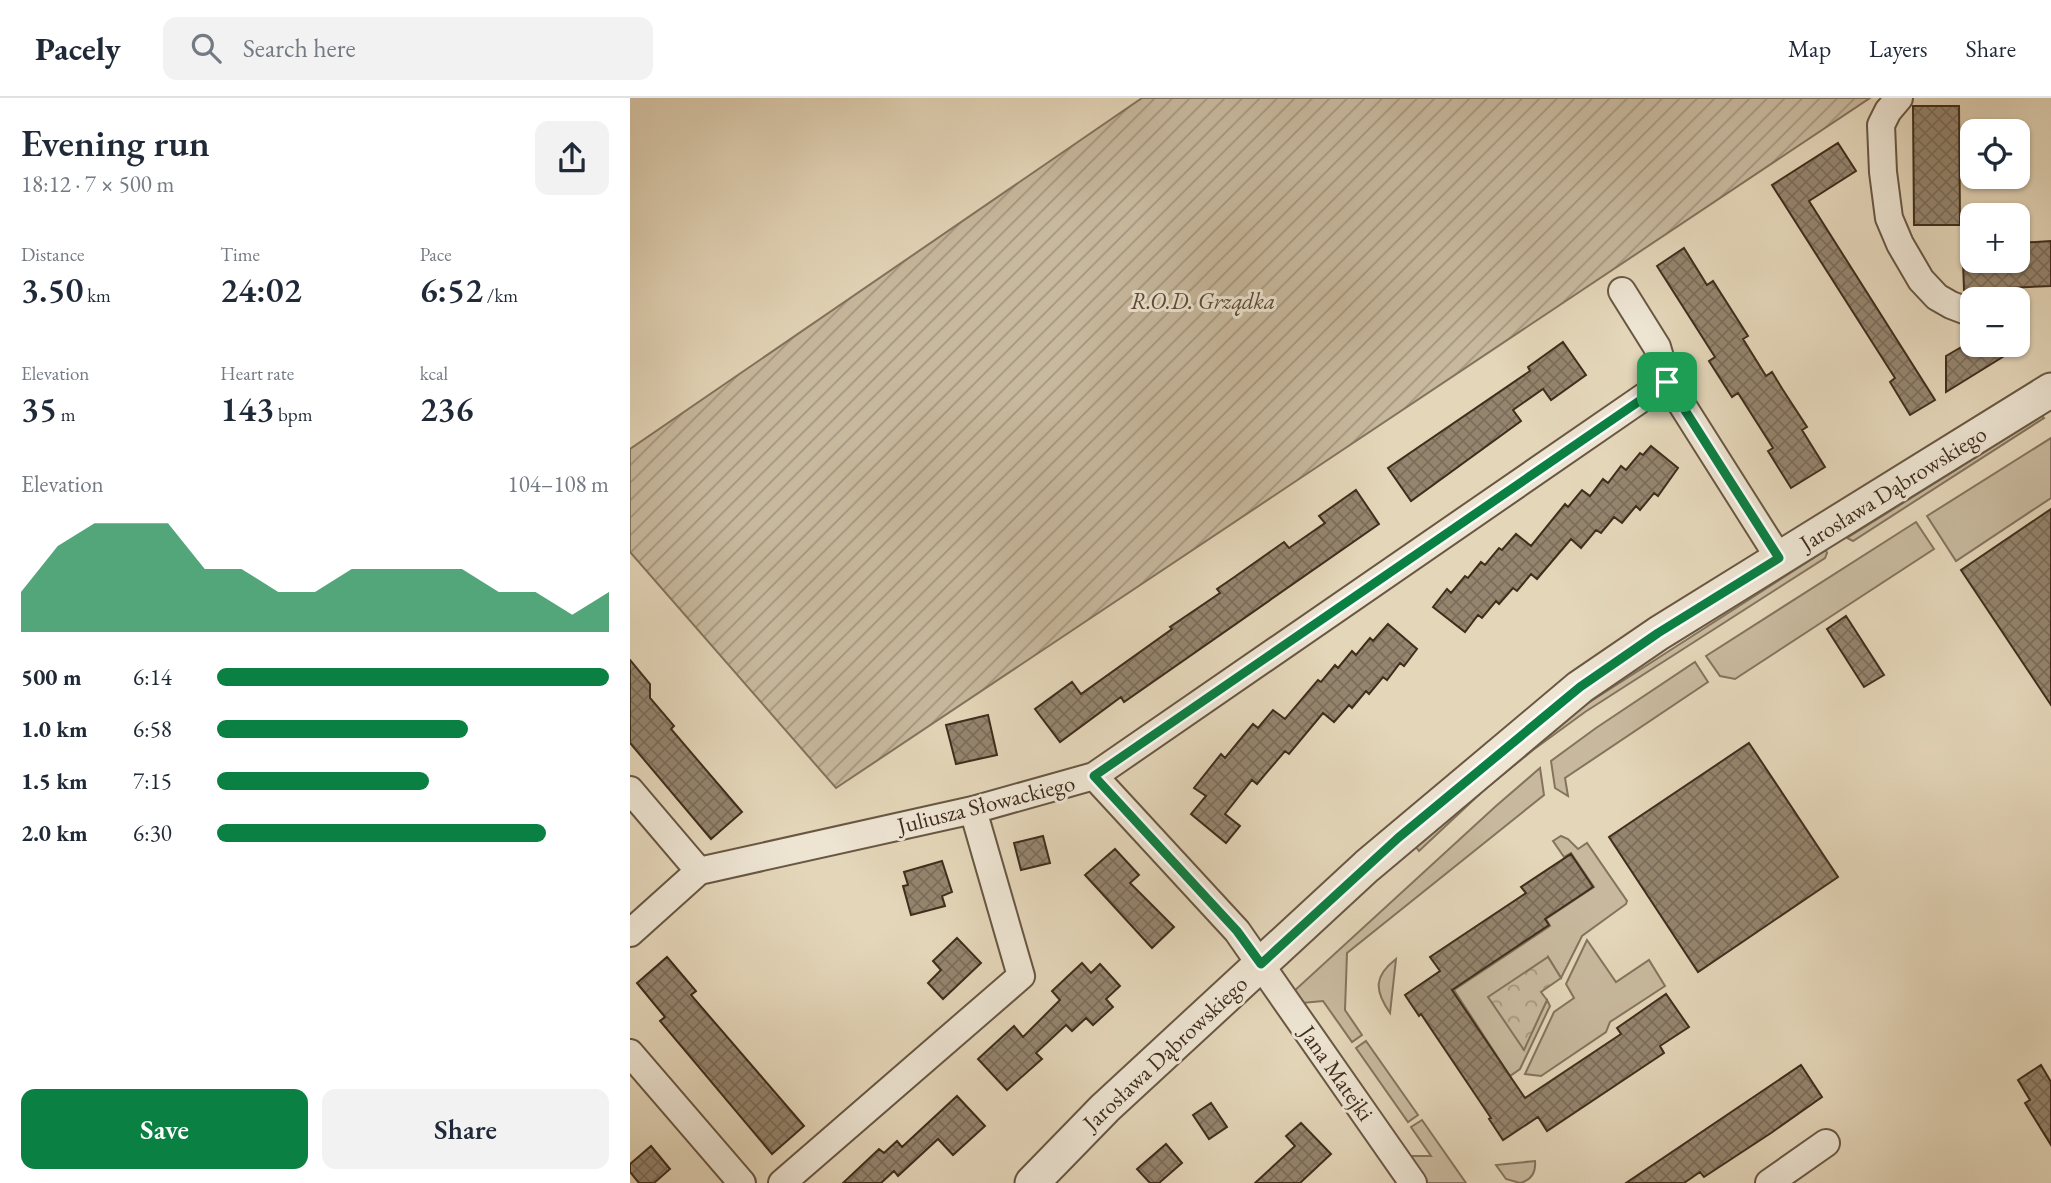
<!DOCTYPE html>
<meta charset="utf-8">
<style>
:root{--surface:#fff;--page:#f2f2f3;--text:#1f2937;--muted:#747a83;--line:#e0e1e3;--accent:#0b8043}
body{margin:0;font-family:"EB Garamond",serif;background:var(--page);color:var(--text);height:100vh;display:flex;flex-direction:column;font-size:26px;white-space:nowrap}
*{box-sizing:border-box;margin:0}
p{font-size:23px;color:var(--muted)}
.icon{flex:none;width:38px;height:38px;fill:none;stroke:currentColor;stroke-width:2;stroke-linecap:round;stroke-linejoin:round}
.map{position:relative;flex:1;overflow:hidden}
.sheet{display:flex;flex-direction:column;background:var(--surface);width:630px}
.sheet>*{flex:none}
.fabs{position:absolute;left:1330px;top:21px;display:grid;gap:14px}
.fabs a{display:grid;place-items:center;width:70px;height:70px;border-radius:14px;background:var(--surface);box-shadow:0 2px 5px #0004;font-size:35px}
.pin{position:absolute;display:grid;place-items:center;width:60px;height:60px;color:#fff;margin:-30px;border-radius:14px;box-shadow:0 4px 10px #0006}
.round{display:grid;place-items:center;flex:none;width:74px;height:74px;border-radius:14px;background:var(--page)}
.head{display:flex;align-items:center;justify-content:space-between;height:119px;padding:0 21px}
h1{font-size:38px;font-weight:600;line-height:52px}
.stats{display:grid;grid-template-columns:repeat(3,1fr);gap:10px;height:119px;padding:7px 21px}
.stats div{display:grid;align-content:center}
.stats b{font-size:35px;font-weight:600}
.stats small{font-size:19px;font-weight:400}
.stats p{font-size:19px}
.chart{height:196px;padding:14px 21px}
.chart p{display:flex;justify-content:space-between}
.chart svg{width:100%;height:126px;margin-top:7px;fill:var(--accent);opacity:.7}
.button{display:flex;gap:14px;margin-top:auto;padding:14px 21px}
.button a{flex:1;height:80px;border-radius:14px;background:var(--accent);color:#fff;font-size:28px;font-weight:600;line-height:80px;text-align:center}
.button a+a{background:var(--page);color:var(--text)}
ul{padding:0 21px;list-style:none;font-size:23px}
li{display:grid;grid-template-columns:112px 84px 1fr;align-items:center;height:52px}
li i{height:18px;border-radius:9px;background:var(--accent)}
header{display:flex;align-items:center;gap:42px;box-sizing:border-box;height:98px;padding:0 35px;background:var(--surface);border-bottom:2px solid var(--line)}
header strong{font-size:33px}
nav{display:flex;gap:38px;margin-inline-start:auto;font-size:24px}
.search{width:490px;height:63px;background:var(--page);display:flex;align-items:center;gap:18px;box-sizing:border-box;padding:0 24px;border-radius:14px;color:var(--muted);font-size:26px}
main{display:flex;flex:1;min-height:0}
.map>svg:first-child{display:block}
.grass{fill:#c8b99e;stroke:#84735d;stroke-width:2}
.park{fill:url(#park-crowns);stroke:#84735d;stroke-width:2}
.garden{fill:url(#garden-furrows);stroke:#84735d;stroke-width:2}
.building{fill:url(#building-cross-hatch);stroke:#402d1c;stroke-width:2}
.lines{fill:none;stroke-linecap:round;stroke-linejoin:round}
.minor-casing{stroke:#695743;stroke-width:30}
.tertiary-casing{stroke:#695743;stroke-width:37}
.minor{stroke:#ede4d2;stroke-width:26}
.tertiary{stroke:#ede4d2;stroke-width:33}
.route-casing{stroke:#fff;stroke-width:14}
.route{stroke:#0b8043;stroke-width:9}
.labels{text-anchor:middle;stroke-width:6;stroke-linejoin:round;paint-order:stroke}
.park-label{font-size:23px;font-style:italic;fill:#5b4936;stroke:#ede4d2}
.street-label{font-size:23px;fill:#402d1c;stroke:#ede4d2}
</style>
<header>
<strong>Pacely</strong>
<div class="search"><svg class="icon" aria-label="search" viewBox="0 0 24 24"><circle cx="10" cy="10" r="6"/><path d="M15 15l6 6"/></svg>Search here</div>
<nav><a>Map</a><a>Layers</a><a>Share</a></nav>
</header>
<main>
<section class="sheet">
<div class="head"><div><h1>Evening run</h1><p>18:12 · 7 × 500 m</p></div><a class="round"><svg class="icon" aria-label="share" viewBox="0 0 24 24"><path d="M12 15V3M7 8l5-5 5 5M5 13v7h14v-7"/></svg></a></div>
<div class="stats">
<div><p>Distance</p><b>3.50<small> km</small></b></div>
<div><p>Time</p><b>24:02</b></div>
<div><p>Pace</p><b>6:52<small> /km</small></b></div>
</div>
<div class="stats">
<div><p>Elevation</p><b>35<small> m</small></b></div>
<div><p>Heart rate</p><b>143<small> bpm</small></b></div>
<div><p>kcal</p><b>236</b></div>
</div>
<div class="chart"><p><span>Elevation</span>104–108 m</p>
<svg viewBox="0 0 160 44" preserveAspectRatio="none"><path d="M0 44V30L10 14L20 6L30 6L40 6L50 22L60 22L70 30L80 30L90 22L100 22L110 22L120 22L130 30L140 30L150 38L160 30V44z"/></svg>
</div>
<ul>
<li><b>500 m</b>6:14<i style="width:100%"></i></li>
<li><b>1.0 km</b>6:58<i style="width:64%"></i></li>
<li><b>1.5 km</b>7:15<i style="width:54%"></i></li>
<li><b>2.0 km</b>6:30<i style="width:84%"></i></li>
</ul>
<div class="button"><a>Save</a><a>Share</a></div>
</section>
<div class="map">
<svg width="1421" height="1085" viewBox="0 0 1421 1085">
<defs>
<pattern id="park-crowns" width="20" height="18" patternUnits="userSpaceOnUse" patternTransform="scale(1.75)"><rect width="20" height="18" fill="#c8b99e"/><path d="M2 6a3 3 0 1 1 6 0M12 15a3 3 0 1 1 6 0" fill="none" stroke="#a49780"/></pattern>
<pattern id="garden-furrows" width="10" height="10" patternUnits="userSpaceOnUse" patternTransform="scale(1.75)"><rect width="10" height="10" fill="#c8b99e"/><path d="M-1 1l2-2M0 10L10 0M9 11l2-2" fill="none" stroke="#a49780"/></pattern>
<pattern id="building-cross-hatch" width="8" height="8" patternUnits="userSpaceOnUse" patternTransform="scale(1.75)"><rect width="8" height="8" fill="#95856e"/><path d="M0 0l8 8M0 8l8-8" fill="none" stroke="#7b6d5a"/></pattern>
</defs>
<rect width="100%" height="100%" fill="#e4d6b9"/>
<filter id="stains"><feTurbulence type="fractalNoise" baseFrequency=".00286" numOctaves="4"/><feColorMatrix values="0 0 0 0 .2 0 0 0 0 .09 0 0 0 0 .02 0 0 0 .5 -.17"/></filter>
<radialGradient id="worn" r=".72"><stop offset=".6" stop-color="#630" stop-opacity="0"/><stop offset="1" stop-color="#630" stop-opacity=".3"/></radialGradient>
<!-- grass -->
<path class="grass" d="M1412,318L1414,320L1223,443L1217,440Z
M1421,340V400L1326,463L1297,418Z
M1286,424L1304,451L1105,581L1090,578L1076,558Z
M1196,452L1197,455L1195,460L955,614L903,652L854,692L789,753L786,749L852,689L952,609Z
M1065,564L1078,584L935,680L938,698L925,690L921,663L966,630Z
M910,670L914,697L717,855L715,912L732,937L722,944L693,903L672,905L663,894L866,708Z
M931,738L938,741L948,751L957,745L997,803L996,806L952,838L931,880L918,859L893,952L917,902L920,908L890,971L880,978L824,892L920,828L916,821L964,789L941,755L934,759L923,743Z
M957,842L986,884L1019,862L1035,888L980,924L976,934L911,978L895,976L924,914L944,900L936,886Z
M766,861L760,915C744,892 744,878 766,861Z
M736,943L788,1017L778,1024L726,950Z
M792,1022L836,1085H798L779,1058H801L781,1029Z
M905,1063C906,1074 902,1082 890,1085L876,1081L866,1067Z"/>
<!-- park -->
<path class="park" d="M918,859L931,880L911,894L917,902L894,952L858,899Z"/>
<!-- garden -->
<path class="garden" d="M512,0H1240L206,690L0,454V351Z"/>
<!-- building -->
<path class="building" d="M1283,8H1329L1330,127H1284Z
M1208,45L1226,73L1179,103L1305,302L1280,317L1260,284L1265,280L1142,87Z
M1421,143V188L1334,192L1333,163H1388V145Z
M1054,150L1077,187L1083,183L1118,238L1113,241L1136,278L1142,274L1153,292L1177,329L1172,332L1195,369L1161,390L1138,353L1143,350L1108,295L1102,299L1079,263L1085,259L1027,168Z
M933,244L956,277L921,302L913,291L883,312L891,323L781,403L758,370L900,273L898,269Z
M1335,247H1392L1316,294V258Z
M1021,348L1048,370L1028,398L1024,395L1010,412L1006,408L992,425L984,419L971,435L966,432L951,450L941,441L907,481L901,476L887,493L883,490L869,506L866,503L852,520L848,517L835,534L803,509L817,491L821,495L835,478L838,480L851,464L855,467L869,450L872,452L886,436L901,448L935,406L938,409L952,392L960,398L973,381L978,385L991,368L996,372L1010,355L1013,357Z
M726,392L749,426L494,604L491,599L430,644L405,611L442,584L451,596L542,531L540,529L590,495L587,491L603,480L654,444L659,450L695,425L689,418Z
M1421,411V607L1331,472Z
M1216,518L1254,577L1234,589L1197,531Z
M758,526L787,551L774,568L770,565L757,582L753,579L739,596L736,593L722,610L719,607L704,624L693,615L659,656L655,653L627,686L622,682L595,716L610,728L596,745L561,716L576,698L564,690L591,656L595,660L623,626L628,630L643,612L655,621L688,582L691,584L705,567L708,570L722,553L726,557L740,540L743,543Z
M0,562L20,586V600L44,628L41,631L112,714L81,741L0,645Z
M358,617L367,657L326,666L316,627Z
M1119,645L1208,779L1068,874L979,739Z
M413,738L420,765L391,772L384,745Z
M485,751L509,777L500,785L544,829L522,850L455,777Z
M941,756L963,789L915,821L919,827L822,892L882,981L895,1000L991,936L987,930L1036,896L1059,929L1030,948L1034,955L917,1033L908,1019L873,1042L859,1021L861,1020L791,916L789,918L775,897L810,873L800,859L896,795L891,789Z
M312,763L322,794L312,798L315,808L281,817L273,788L278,787L274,774Z
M327,840L351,865L313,901L298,885L311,872L303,863Z
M37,859L66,893L61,897L174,1028L142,1056L30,923L35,919L7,885Z
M452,865L461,875L470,866L490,888L476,901L483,909L463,927L456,920L442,933L436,927L406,955L412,961L377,992L348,961L384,928L393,939L430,902L422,893Z
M1171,967L1192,999L1141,1035L1074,1079L1070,1074L1054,1085H996Z
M1411,967L1421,984V1047L1395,1005L1400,1002L1388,982Z
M327,998L355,1028L323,1057L308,1041L268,1078L264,1073L251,1085H213L249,1051L254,1055L267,1043L272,1049Z
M581,1005L597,1029L579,1041L563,1017Z
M671,1025L701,1056L670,1085H625L665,1048L656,1038Z
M536,1046L552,1065L529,1085H520L507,1071Z
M21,1048L40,1071L24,1085H9L0,1074V1066Z"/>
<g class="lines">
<!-- minor casing -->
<g class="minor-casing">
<path id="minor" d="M1269,0L1258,13L1251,27L1253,74L1259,120L1270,146L1291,182L1307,199L1321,207L1342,215
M992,193L1027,249L1037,283L1149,460
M464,678L607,833L783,1085
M0,692L69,773
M0,835L69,773L343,712L464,678L1037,283
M0,955L112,1085
M152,1085L391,878L343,712
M1139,1085L1196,1045"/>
</g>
<!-- tertiary casing -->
<g class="tertiary-casing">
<path id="tertiary" d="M402,1085L475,1010L737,768L950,589L1029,535L1421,292"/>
</g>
<!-- minor -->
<use href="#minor" class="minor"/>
<!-- tertiary -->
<use href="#tertiary" class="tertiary"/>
</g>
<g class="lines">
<!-- route casing -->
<g class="route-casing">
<path id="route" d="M1037,284L1149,460L1028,535L950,589L768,740L631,866L607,833L464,678Z"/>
</g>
<!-- route -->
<use href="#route" class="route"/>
</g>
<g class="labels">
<!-- park labels -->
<g class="park-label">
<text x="573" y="211">R.O.D. Grządka</text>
</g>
<!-- street labels -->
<g class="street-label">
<text transform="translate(1263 390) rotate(-32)" y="8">Jarosława Dąbrowskiego</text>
<text transform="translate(356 706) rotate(-14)" y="8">Juliusza Słowackiego</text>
<text transform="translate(535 955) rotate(-43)" y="8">Jarosława Dąbrowskiego</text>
<text transform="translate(707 975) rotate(55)" y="8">Jana Matejki</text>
</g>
</g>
<rect width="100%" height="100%" filter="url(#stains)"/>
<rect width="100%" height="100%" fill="url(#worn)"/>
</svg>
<div class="fabs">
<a><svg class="icon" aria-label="locate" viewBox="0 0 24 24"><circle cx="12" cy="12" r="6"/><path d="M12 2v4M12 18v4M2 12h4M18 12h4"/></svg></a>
<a>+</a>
<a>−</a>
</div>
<div class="pin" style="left:1037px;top:284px;background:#1e9e55"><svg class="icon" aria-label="arrive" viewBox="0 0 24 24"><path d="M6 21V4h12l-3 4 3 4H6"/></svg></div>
</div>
</main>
